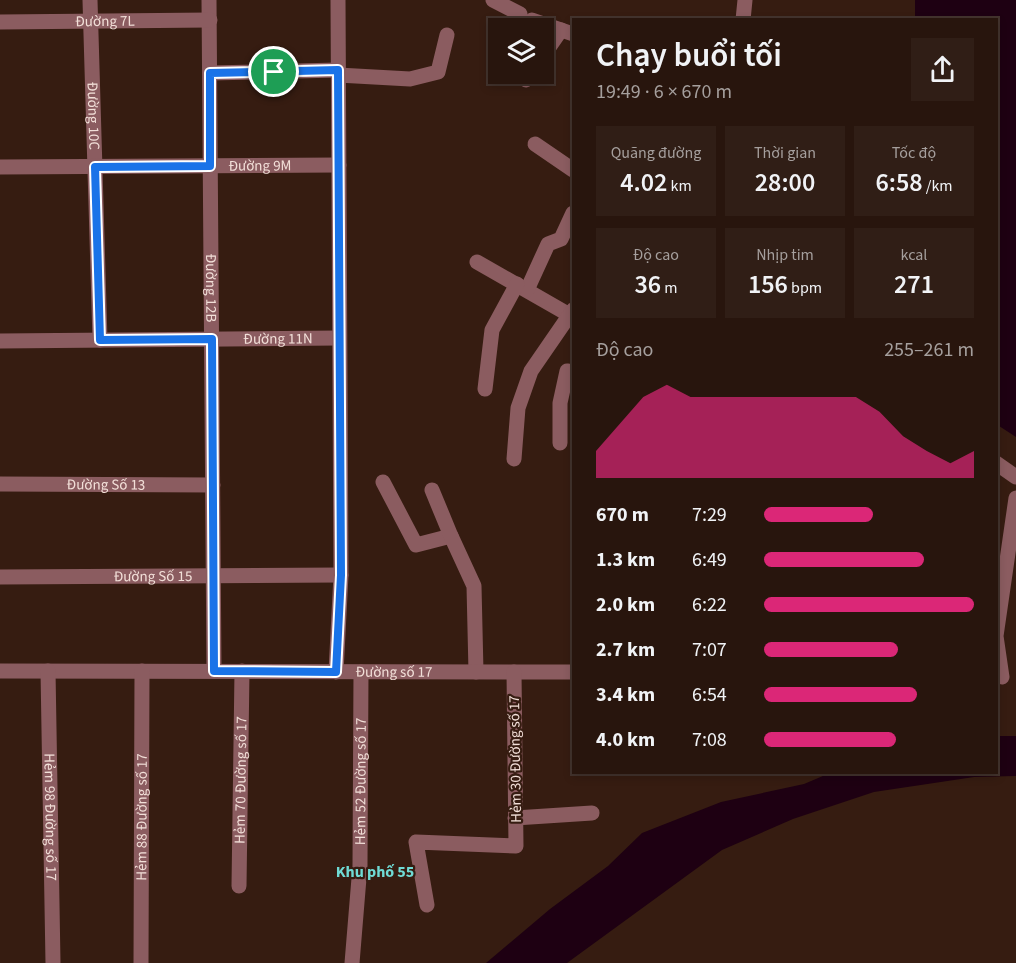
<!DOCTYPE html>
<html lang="vi">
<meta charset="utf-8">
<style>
:root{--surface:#28150d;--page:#301e16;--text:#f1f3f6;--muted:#a59f9d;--line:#44342e;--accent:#db2777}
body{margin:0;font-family:"Source Sans 3",sans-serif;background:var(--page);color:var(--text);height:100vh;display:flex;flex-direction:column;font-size:22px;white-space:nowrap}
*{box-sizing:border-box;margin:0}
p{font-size:20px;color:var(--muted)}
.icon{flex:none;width:33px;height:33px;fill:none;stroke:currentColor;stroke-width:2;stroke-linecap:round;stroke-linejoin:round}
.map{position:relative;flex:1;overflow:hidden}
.sheet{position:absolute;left:572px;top:18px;width:426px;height:756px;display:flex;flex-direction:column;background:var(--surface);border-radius:0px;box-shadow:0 3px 9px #0003,0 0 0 2px var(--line)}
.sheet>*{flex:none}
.tools{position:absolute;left:488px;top:18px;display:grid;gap:12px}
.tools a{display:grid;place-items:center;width:66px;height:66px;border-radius:0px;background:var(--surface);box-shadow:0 3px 9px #0003,0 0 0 2px var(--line);font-size:30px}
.pin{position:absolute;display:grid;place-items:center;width:51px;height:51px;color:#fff;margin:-26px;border:3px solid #fff;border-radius:50%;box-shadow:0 2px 6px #0007}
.round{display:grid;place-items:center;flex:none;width:63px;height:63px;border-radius:0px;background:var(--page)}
.head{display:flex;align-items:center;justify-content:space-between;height:102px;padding:0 24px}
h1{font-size:33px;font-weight:600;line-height:45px}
.metrics{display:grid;grid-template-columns:repeat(3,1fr);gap:9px;height:102px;padding:6px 24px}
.metrics div{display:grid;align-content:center;border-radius:0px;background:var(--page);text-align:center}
.metrics b{font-size:26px;font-weight:600}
.metrics small{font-size:16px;font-weight:400}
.metrics p{font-size:16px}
.chart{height:168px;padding:12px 24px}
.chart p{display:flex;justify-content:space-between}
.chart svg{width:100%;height:108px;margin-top:6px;fill:var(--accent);opacity:.7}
ul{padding:0 24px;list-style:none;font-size:20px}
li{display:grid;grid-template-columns:96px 72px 1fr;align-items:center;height:45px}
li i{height:15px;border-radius:8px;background:var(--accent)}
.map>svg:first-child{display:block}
.water{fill:#1e0012}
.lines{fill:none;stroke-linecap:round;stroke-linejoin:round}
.minor{stroke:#8b5c60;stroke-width:15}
.route-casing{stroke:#fff;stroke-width:12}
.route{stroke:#1a73e8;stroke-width:8}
.labels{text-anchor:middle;stroke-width:4.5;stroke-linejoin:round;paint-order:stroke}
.street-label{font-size:15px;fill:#f2dfd8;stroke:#361c11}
.neighbourhood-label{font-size:16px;font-weight:bold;fill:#6fdad4;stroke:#361c11}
</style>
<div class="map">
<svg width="1016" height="963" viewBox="0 0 1016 963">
<rect width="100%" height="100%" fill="#361c11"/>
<!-- water -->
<path class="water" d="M915,0H1016V437L996,424V20L915,19Z
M996,736H1016V776L974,777L874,792L793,819L722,850L567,963H486L550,909L608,866L642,833L721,802L804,784L830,773L996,772Z"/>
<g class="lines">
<!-- minor -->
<g class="minor">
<path id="s1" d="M90,0L100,340"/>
<path id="s2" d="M209,0L214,671"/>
<path d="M493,0L520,14"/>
<path d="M532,20L573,34"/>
<path d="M743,20L745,0"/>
<path id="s3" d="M0,22L210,20"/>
<path d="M543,56L561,30"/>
<path d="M210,73L338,70"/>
<path d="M338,75L410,79L438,72L447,35"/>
<path d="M526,80L531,74"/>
<path d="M535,144L573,170"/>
<path id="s4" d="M0,167L339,165"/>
<path d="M477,262L573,317"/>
<path d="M527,290L548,244L561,239L573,213"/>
<path id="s5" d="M0,341L339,338"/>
<path d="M485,389L492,330L517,284"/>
<path d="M560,443V403L567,371L573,372"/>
<path d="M514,459L518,408L531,371L573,310"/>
<path d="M996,463L1016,477"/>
<path d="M383,482L416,545L451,536"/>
<path id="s6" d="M0,484L213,485"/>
<path d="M432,490L451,536L474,586L476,672"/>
<path id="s7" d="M0,577L341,575"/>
<path id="s8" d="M0,671L573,672"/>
<path id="s9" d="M48,671L53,963"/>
<path d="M336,672L341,575L338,0"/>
<path d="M1002,677L996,636L1016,498"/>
<path d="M515,818L592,813"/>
<path id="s10" d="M239,886L242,671"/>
<path d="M427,905L416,842L516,846L514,672"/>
<path id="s11" d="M141,963L142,671"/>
<path id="s12" d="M352,963L360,866L361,672"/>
</g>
</g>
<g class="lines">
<!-- route casing -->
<g class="route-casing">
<path id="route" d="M338,70L341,575L336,672L214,671L212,339L100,340L95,167L210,166V73Z"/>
</g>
<!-- route -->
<use href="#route" class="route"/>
</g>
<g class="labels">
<!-- street labels -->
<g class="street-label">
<text dy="5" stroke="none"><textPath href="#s3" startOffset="105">Đường 7L</textPath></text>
<text dy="5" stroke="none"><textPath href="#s1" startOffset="116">Đường 10C</textPath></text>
<text dy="5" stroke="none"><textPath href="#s4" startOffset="260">Đường 9M</textPath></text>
<text dy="5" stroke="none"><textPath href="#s2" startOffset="288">Đường 12B</textPath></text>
<text dy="5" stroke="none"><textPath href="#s5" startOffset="278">Đường 11N</textPath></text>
<text dy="5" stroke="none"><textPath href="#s6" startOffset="106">Đường Số 13</textPath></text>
<text dy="5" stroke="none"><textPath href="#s7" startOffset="153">Đường Số 15</textPath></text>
<text dy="5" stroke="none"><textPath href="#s8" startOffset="394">Đường số 17</textPath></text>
<text transform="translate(515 759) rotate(-91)" y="5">Hẻm 30 Đường số 17</text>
<text dy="5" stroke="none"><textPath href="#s10" startOffset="106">Hẻm 70 Đường số 17</textPath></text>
<text dy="5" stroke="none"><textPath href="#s12" startOffset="182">Hẻm 52 Đường số 17</textPath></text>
<text dy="5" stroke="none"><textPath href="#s9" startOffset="146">Hẻm 98 Đường số 17</textPath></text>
<text dy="5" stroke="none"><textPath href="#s11" startOffset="146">Hẻm 88 Đường số 17</textPath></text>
</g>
<!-- neighbourhood labels -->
<g class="neighbourhood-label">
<text x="375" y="877">Khu phố 55</text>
</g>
</g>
</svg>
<div class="tools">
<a><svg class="icon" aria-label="layers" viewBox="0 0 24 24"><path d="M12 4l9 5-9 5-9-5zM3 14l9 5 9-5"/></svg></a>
</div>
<div class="pin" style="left:274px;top:72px;background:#1e9e55"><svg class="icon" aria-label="arrive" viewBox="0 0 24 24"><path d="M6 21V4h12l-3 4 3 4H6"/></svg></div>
<section class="sheet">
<div class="head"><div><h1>Chạy buổi tối</h1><p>19:49 · 6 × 670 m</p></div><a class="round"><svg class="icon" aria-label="share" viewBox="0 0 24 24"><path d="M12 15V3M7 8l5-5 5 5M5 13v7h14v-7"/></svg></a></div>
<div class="metrics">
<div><p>Quãng đường</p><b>4.02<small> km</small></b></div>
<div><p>Thời gian</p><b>28:00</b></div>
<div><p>Tốc độ</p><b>6:58<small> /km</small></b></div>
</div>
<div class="metrics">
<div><p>Độ cao</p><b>36<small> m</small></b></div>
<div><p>Nhịp tim</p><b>156<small> bpm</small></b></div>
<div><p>kcal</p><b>271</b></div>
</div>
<div class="chart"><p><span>Độ cao</span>255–261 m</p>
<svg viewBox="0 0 160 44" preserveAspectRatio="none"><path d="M0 44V33L10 22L20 11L30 6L40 11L50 11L60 11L70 11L80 11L90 11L100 11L110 11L120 17L130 27L140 33L150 38L160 33V44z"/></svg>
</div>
<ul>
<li><b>670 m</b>7:29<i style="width:52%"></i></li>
<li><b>1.3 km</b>6:49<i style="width:76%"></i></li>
<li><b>2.0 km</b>6:22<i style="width:100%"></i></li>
<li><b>2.7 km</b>7:07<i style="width:64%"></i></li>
<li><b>3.4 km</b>6:54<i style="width:73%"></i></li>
<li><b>4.0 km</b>7:08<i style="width:63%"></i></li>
</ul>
</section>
</div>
